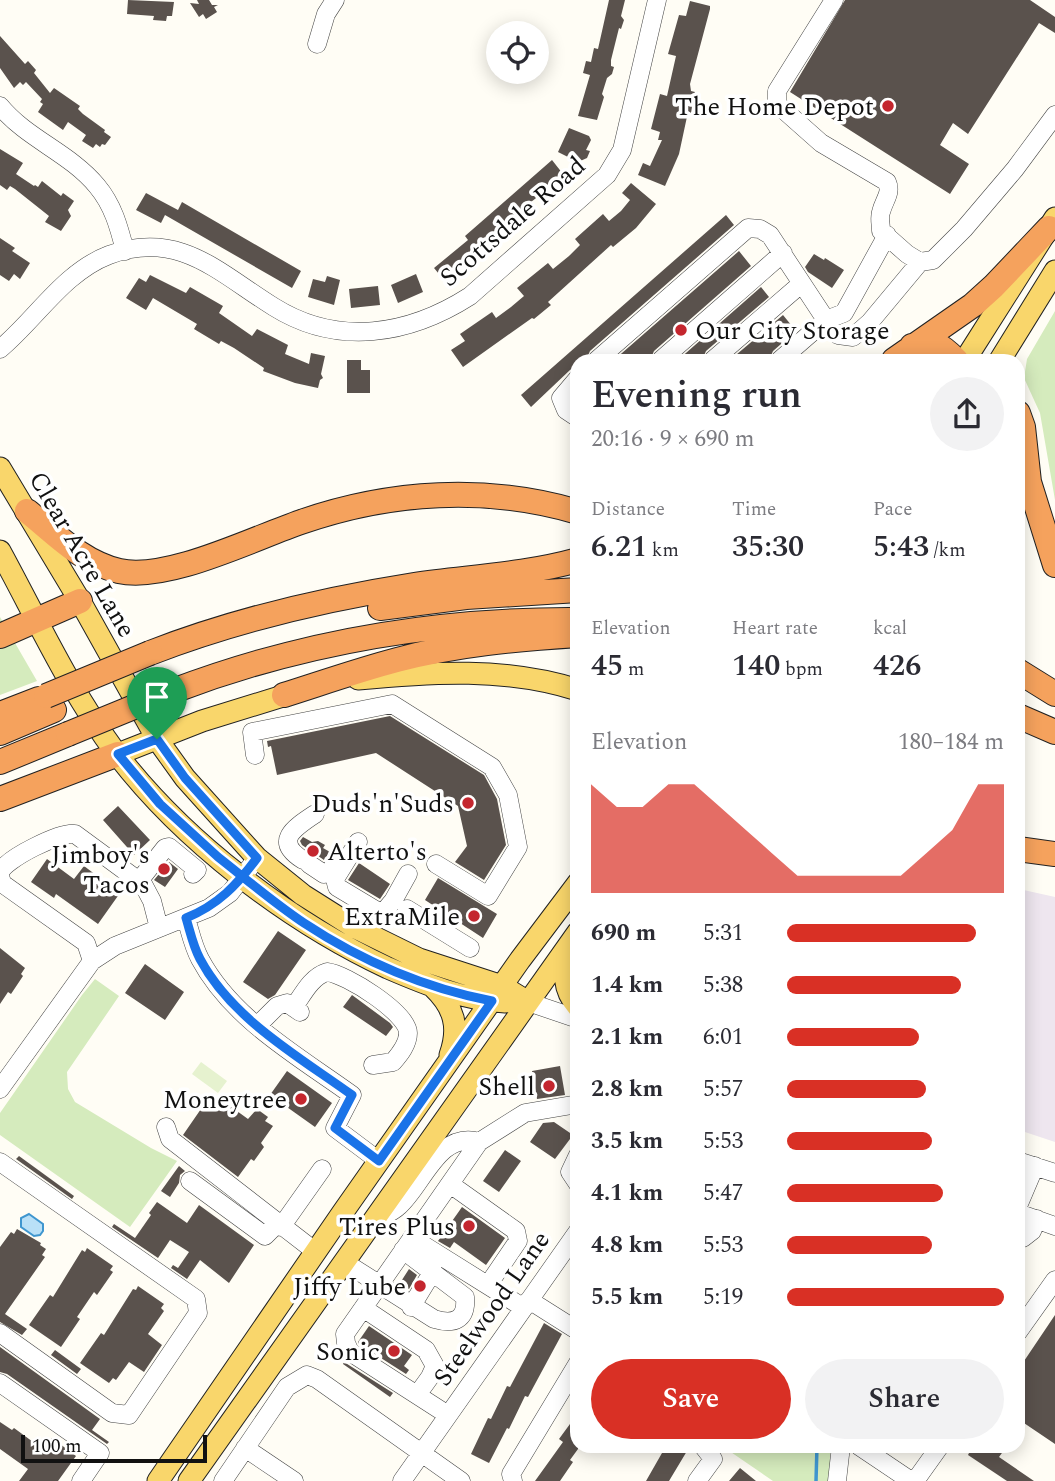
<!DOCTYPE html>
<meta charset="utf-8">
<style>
:root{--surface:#fff;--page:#f2f2f3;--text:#2b2b33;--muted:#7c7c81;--accent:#d93025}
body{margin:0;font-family:Spectral,serif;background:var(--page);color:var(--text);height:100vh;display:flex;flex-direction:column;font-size:26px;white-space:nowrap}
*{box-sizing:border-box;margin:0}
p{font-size:23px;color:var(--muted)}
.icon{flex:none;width:38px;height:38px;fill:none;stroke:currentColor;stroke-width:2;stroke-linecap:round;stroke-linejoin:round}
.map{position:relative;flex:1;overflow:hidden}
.panel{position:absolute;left:570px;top:354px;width:455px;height:1099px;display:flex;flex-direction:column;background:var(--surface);border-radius:21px;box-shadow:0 4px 18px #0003}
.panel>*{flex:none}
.fabs{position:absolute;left:486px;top:21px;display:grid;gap:14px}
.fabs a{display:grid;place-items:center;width:63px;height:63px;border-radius:50%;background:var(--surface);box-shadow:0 4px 18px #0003;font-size:35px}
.scale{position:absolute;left:21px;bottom:18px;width:186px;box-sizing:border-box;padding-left:7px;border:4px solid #111;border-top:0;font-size:19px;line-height:24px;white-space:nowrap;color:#111;-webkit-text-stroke:5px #fff;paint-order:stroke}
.pin{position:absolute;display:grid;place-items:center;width:60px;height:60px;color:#fff;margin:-72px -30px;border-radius:50% 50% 50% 0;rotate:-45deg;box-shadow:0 0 7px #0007}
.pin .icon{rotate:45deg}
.round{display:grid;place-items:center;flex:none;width:74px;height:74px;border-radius:37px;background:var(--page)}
.headline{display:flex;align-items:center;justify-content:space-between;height:119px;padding:0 21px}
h1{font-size:38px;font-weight:600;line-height:52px}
.metrics{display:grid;grid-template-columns:repeat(3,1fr);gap:10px;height:119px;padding:7px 21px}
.metrics div{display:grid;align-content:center}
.metrics b{font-size:30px;font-weight:600}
.metrics small{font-size:19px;font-weight:400}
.metrics p{font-size:19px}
.chart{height:196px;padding:14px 21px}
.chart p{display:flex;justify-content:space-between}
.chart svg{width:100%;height:126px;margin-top:7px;fill:var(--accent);opacity:.7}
.primary-button{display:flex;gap:14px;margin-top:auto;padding:14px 21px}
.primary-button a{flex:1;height:80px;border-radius:42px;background:var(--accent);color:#fff;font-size:28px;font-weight:600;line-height:80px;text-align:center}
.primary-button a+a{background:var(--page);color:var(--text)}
ul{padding:0 21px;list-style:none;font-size:23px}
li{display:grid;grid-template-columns:112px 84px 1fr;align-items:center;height:52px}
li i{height:18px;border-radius:9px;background:var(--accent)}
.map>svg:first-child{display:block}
.industrial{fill:#eee6ef}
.green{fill:#d5ebbd}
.pitch{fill:#e6f2cf}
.water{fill:#b9e0f7;stroke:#3f96cf;stroke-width:2}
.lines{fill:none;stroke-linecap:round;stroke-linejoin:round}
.stream{stroke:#3f96cf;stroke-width:3.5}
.building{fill:#5a524d}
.minor-casing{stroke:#444;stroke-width:19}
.major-casing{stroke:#222;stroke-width:23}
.highway-casing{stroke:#222;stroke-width:26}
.minor{stroke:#fff;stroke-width:18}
.major{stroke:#f9d66b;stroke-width:21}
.highway{stroke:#f5a25d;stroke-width:24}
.highway-bridge-casing{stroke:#222;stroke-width:26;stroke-linecap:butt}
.highway-bridge{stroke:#f5a25d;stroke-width:24}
.route-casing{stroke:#fff;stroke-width:14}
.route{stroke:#1a73e8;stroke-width:9}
.poi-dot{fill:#c4262e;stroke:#fff;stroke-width:2.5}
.labels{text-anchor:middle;stroke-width:7;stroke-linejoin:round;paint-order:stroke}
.poi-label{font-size:26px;fill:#111;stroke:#fff;text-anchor:end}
.street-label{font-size:26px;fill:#111;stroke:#fff}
</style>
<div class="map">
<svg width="1055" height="1481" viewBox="0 0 1055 1481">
<rect width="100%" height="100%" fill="#fffdf5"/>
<!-- industrial -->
<path class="industrial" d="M1019,889L1055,897V1142L1019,1130Z"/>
<!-- green -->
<path class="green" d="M1055,311V500L1040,413L1024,378L1027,359Z
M0,617L37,681L0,695Z
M95,979L119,996L67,1072L68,1089L75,1102L151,1148L177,1161L130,1227L0,1135V1113L82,995Z
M722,1446H830L831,1481H773Z"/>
<!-- pitch -->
<path class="pitch" d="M201,1062L227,1081L218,1093L192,1074Z"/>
<!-- water -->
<path class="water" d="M29,1214L43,1224V1231L40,1235L34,1236L21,1227V1218Z"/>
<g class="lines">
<!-- stream -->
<path class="stream" d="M816,1481L817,1446"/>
</g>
<!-- building -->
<path class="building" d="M128,0L174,2L172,16H167L166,21L153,20L154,16L127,14Z
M197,0H209L212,5H218L214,7L217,12L206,19L203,14L199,17L190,3L199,4Z
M609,0H625L621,16L624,20L621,29L619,28L611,60V66L614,67L612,74L607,78L602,94L604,97L597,120L578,116L590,75L583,73L586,61L591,62L594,48L598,49Z
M845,0H1030L1055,17V33L1039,23L968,134L953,123L940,145L969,164L950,194L790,92Z
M690,1L710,6V9L690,84L691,91L695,92L691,113L688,112L679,154L665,186L638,175L643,163L650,166L662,140H658L660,132L651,129L660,94L667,96L676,56L668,54L679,15L686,16Z
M0,36L25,64L28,61L36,70L34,73L50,93L54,88L80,106L78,109L83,114L105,130L104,132L111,137L105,145L102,144L100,147L96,144L93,148L82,141L86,135L68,122L63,130L38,112L43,104L40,102L42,99L26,82L23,85L20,82L14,88L0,68Z
M569,128L589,136L591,140L586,150L590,151L587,158L578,162L558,152Z
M0,149L23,163L16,174L34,186L35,185L38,187L42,181L61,196L63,193L74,201L68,210L71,216L61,231L45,222L49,216L15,189L10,186L7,190L0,185Z
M552,160L563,174L562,181L559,180L531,202V205L512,221L511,219L497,235L444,280L434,268L468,240L465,236Z
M631,183L656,204L636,228L613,247L611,245L548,302L551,305L534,319L532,318L463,367L451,350L465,341L460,334L492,312L496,318L511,307L524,296L517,288L548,263L553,269L569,256L580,245L575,239L603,214L609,221L621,211L630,200L622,193Z
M146,193L178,210L182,202L301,271L292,288L165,215L161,223L136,210Z
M726,215L734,225L590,351L586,360H578V366L570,370L531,407L521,395Z
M0,238L15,248L12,251L30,263L20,279L14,274L9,281L0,275Z
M739,251L751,266L654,351L650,360H614Z
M814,254L824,260L825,258L844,270L832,288L808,272L805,267Z
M416,274L423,292L398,303L391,285Z
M150,275L186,293L190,287L223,306L219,313L252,336L257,329L288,345L285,354L309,364L311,353L325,356L321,374L323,378L320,380L318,388L295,383L263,371L264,368L234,348L221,341L219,344L194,329L197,324L153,298L146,310L126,298L139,278L146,282Z
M327,276L340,280L334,305L308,297L313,279L325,282Z
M378,286L380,305L351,308L349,289Z
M761,287L769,297L706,351L702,360H678Z
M783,315L796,331L773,351L769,360H730Z
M347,360H361V370H370V393H347Z
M390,716L484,775L497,799L506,845L484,880L455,862L467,846L458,806L376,753L277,775L271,746L268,747L267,741Z
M118,806L150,840L134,855L103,820Z
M303,837L312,842L318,841L325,845L323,848L330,852L324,860L302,845L300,841Z
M47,859L74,879L84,866L120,893L98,924L56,894L54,898L31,882Z
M169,862L178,869L165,887L154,880Z
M359,863L390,884L380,899L348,880Z
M438,878L497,914L483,938L425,900Z
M278,931L306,950L275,995L268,999L243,982Z
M0,948L25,968L21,974L23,976L11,994L8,992L0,1004Z
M145,964L184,992L165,1020L125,993Z
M352,995L390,1023L393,1027L386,1036L343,1007Z
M560,1066L565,1095L537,1099L532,1071Z
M287,1071L332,1103L315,1127L270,1095Z
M212,1093L248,1119L257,1109L268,1117L265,1121L273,1126L261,1143L264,1147L254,1161L251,1159L238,1177L183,1135Z
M554,1122L573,1135L555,1159L530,1142L543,1123Z
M505,1150L521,1161L499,1192L483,1181Z
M19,1156L74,1196L72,1199L16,1159Z
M179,1166L185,1171L180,1175L179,1183L170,1197L161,1191Z
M157,1202L187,1223L199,1205L254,1245L229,1283L200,1260L187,1279L171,1268L173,1265L178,1268L189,1252L170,1240L158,1258L112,1227L114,1224L135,1238L151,1215L149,1213Z
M462,1207L505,1238L486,1265L454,1242L450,1248L438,1241Z
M17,1229L41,1243L40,1245L46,1249L42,1255L45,1257L5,1314L27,1329L22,1335L0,1322V1247L11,1232L14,1234Z
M87,1248L113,1266L110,1270L113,1272L97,1295L94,1292L77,1317L80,1319L61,1347L29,1325L50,1295L53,1297L82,1250L85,1252Z
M409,1269L417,1275L409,1289L400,1283Z
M138,1286L164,1304L161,1308L164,1311L148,1334L162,1345L144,1372L129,1362L116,1380L113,1378L109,1383L80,1363L101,1333L104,1335L133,1289L136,1290Z
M1055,1315V1444L1018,1419V1370Z
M544,1323L562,1334L528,1397L525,1396L509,1429L507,1428L489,1463L471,1454L488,1418L491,1419L507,1386L510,1387Z
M369,1326L412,1355L404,1366L409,1370L406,1374L359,1344L358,1342Z
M0,1347L100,1419L92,1430L109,1442L107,1444L7,1374L0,1372Z
M55,1350L81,1369L77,1374L51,1355Z
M344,1362L393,1393L390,1397L343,1364Z
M578,1413V1449L570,1460L573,1462L560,1481H535L563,1442L559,1439Z
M0,1422L12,1430L14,1428L44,1450L52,1438L76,1456L58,1481H19L28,1469L0,1449Z
M666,1446H690L669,1481H646Z
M958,1446H1007L999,1457L1034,1481H1007L968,1455L969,1453Z
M740,1468L756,1481H729Z"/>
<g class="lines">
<!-- minor casing -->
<g class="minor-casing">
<path id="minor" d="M834,0L777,91V104L821,143L887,182C892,193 884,200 881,212C879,218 881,224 881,231L907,254L920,262L933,260L964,229L1015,169L1055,115
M317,44L326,14L335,0
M0,106C27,139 70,153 97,186C113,205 119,227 125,251
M0,349C36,319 64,272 109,255C179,229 219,273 274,307C338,347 409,335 470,296L607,175L622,150L657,0
M597,360L748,228L760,229L770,235L826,320L844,313L887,235
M661,360L783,253
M713,360L801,284
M780,360L826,320L838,335L853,337L870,322L920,262
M578,378L561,398L566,410L578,418
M255,755L252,732L392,704L492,767L508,795L518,847L488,896L436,864
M358,842L335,879L337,887L382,914L393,901L408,874
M303,860C273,841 294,828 315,814
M309,864L324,874L330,871L340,857
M139,881L165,848L169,847L197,870L193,874
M407,909L470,948
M186,918C190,931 193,946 200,959C232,1019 298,1056 352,1095L335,1128L379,1161
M92,961L86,943L3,884C1,880 0,879 0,873C4,859 62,831 75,834L143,884L152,901L159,928
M528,1002L578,1019
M294,1007C303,994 311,977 327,972C346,974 408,1013 408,1033C408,1044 400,1054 393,1062L373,1065
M257,1026L277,1006L287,1003L300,1012
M0,1089L92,961L115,946L209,908L230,893L257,858
M166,1127L170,1139L316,1252
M578,1155L570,1172L578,1184
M1018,1161L1055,1173
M0,1162L196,1299L198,1313L129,1415L112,1413L0,1333
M190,1181L265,1236L277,1224
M450,1184L516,1231L518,1241L488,1285
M1018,1206L1035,1166
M1018,1213L1055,1226
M376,1220C383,1216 393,1212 399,1206C423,1185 439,1130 479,1142
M281,1227L322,1169
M412,1238L524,1308
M1018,1238H1023L1032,1231L1037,1219
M344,1262L434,1319C454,1325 467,1320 465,1297L403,1250
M529,1300L578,1331
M411,1307L433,1271
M363,1308L426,1350L435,1366L430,1377L417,1395
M1018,1332L1055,1280
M0,1383L100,1453L81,1481
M448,1415L350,1352L346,1343L345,1334L479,1142L525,1113L578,1104
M859,1446L911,1481
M245,1448L294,1481
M223,1481L287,1387L307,1375L317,1379L461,1481
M402,1481L578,1231
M513,1481L511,1474L578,1363
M697,1481L713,1459L703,1446
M837,1481L841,1446
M915,1481L940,1446"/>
</g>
<!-- major casing -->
<g class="major-casing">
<path id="major" d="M965,360L1055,218
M1000,360L1055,271
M0,468L80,601L157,739L185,778L257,858L303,895L352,926L419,959L502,986L528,1002
M0,551C37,619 70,691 116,753C183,841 288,921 388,968C425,984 464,1000 505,1002
M358,679C432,672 506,667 578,690
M118,754L202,721L299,691
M568,949C564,971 562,989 578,1007
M433,987C454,1007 460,1027 450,1055
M158,1481L343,1212L520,960L578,883
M189,1481L578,932"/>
</g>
<!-- highway casing -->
<g class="highway-casing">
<path id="highway" d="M912,346C934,339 941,345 956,360
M894,360L973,305L994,286L1049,228
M1018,413L1023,427L1029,482L1055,565
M27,511C56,534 81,562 119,571C167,582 254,538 301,522C390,491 487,485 578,512
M380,608L466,597L578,590
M0,636L80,601
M150,653C235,620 325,599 414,585C469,577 524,575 578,560
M1018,671L1055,694
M173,691C302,642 440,619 578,620
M284,695C322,683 359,670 397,660C456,644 517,639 578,635
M0,714L39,699
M1018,716L1055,732
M0,733L54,710
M0,762L68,734
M0,799L118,754
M1018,849L1055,854"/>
</g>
<!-- minor -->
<use href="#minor" class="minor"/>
<!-- major -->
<use href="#major" class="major"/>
<!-- highway -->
<use href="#highway" class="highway"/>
<!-- highway-bridge casing -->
<g class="highway-bridge-casing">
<path id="highway-bridge" d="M46,696L150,653
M68,734L173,691"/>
</g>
<!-- highway-bridge -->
<use href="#highway-bridge" class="highway-bridge"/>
</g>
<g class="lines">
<!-- route casing -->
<g class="route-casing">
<path id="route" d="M157,739L185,778L257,858C237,885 218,905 186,918C190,931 193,946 200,959C232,1019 298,1056 352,1095L335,1128L379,1161L492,1001C425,988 360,960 304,923C274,903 246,879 218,857L160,804L118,754L157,739"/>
</g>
<!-- route -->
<use href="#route" class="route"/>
</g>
<!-- markers -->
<g class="poi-dot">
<circle cx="888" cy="106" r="7"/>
<circle cx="681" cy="330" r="7"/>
<circle cx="468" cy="803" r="7"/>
<circle cx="313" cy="851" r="7"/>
<circle cx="164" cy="869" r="7"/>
<circle cx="474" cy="916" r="7"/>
<circle cx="549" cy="1086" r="7"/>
<circle cx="301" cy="1099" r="7"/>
<circle cx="469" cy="1226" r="7"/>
<circle cx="420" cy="1286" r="7"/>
<circle cx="394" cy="1351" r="7"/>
</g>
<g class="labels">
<!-- poi labels -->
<g class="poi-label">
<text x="874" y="115">The Home Depot</text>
<text x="695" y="339" text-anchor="start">Our City Storage</text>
<text x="454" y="812">Duds'n'Suds</text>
<text x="327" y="860" text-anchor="start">Alterto's</text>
<text x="150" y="863">Jimboy's<tspan x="150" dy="30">Tacos</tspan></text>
<text x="460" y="925">ExtraMile</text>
<text x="535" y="1095">Shell</text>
<text x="287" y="1108">Moneytree</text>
<text x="455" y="1235">Tires Plus</text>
<text x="406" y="1295">Jiffy Lube</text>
<text x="380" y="1360">Sonic</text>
</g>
<!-- street labels -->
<g class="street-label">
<text transform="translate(512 221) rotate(-41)" y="9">Scottsdale Road</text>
<text transform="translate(83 554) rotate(60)" y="9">Clear Acre Lane</text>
<text transform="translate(491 1308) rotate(-55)" y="9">Steelwood Lane</text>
</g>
</g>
</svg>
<div class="fabs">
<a><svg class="icon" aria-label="locate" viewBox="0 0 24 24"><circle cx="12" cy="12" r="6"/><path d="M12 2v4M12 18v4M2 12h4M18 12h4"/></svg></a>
</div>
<div class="scale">100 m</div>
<div class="pin" style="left:157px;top:739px;background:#1e9e55"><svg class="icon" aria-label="arrive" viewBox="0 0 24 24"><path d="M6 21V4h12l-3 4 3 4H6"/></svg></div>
<section class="panel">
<div class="headline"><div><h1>Evening run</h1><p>20:16 · 9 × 690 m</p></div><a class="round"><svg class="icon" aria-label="share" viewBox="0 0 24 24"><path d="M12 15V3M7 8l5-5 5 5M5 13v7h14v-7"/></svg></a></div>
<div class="metrics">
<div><p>Distance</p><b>6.21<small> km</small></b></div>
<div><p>Time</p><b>35:30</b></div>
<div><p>Pace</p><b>5:43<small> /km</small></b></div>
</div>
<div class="metrics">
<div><p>Elevation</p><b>45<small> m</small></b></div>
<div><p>Heart rate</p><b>140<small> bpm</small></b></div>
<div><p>kcal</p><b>426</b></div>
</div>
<div class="chart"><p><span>Elevation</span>180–184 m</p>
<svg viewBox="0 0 160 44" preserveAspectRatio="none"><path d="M0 44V6L10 14L20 14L30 6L40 6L50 14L60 22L70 30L80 38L90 38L100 38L110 38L120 38L130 30L140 22L150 6L160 6V44z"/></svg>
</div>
<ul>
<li><b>690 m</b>5:31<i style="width:87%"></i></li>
<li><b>1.4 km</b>5:38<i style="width:80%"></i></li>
<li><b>2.1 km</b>6:01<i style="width:61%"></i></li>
<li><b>2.8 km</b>5:57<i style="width:64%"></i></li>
<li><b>3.5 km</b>5:53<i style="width:67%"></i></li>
<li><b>4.1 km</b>5:47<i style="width:72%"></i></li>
<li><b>4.8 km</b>5:53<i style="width:67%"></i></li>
<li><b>5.5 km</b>5:19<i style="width:100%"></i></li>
</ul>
<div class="primary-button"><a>Save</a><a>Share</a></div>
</section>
</div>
